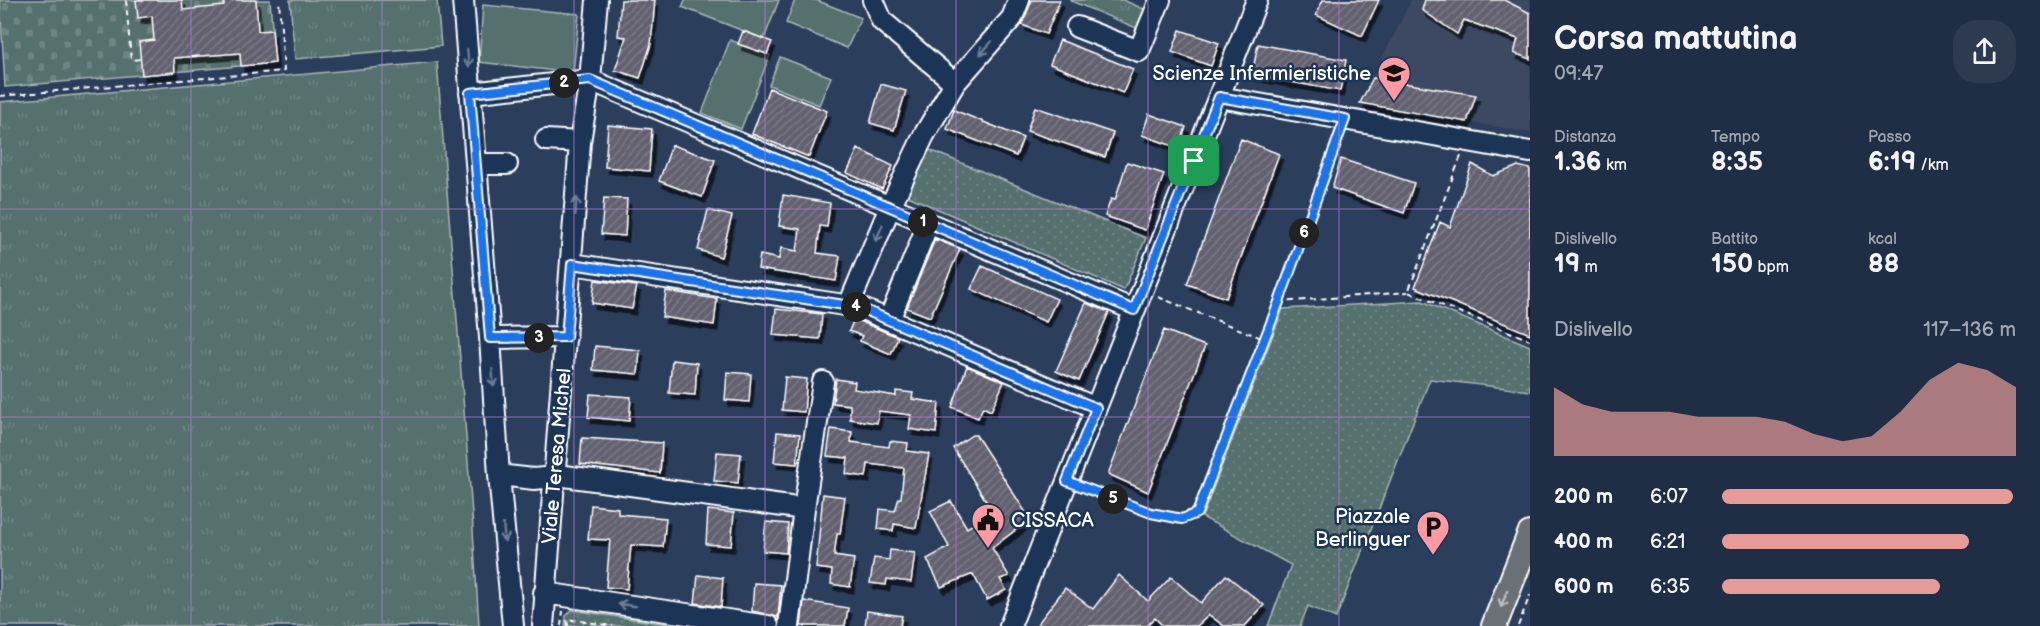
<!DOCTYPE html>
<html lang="it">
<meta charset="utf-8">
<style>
:root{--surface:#202e45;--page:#2d3a50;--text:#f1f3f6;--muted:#a2a8b3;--accent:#e69b98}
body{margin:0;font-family:"Balsamiq Sans",sans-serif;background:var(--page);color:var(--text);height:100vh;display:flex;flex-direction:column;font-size:22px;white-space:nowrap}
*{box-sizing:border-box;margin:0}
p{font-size:20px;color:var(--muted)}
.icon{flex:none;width:33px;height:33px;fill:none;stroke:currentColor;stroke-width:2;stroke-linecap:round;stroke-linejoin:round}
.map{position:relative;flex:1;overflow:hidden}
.panel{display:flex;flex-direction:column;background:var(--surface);width:510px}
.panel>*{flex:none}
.pin{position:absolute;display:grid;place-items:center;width:51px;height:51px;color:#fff;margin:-26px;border-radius:12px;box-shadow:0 3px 9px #0006}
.km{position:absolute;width:30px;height:30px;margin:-15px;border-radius:50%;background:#222;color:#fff;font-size:16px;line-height:30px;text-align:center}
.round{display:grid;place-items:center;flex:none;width:63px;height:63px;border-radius:24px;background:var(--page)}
.summary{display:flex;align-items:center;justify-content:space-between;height:102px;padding:0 24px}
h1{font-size:33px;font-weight:600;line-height:45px}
.figures{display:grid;grid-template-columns:repeat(3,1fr);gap:9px;height:102px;padding:6px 24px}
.figures div{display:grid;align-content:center}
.figures b{font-size:26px;font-weight:600}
.figures small{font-size:16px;font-weight:400}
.figures p{font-size:16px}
.chart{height:168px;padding:12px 24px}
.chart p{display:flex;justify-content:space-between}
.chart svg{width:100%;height:108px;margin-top:6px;fill:var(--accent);opacity:.7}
ul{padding:0 24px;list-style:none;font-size:20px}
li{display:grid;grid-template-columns:96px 72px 1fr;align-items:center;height:45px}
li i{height:15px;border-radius:8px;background:var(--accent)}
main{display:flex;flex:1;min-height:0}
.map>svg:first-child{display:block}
.built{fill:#3c4862}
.grass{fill:url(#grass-tufts);stroke:#aab7b6;stroke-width:1.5}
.cemetery{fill:url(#cemetery-stones);stroke:#aab7b6;stroke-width:1.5}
.park{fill:url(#park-dots);stroke:#aab7b6;stroke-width:1.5}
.pitch{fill:#546f6d;stroke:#aab7b6;stroke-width:1.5}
.building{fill:url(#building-hatch);stroke:#fff;stroke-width:1.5;filter:url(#shadow)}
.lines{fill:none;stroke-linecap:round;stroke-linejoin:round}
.minor-casing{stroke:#fff;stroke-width:24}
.major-casing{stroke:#fff;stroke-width:28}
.path{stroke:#fff;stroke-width:2;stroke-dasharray:6 4.5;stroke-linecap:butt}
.minor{stroke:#1d3557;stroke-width:20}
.major{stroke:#6b7074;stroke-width:24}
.oneway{stroke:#6c7c92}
.oneway2{stroke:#bcbfc0}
.route-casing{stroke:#fff;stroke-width:12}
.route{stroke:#1a73e8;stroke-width:8}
.grid{fill:none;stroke:#a976d5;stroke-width:1.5;stroke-opacity:0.55}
.labels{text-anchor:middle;stroke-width:5;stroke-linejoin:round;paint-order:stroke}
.poi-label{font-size:20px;fill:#fff;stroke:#1d3557;text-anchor:end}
.street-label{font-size:20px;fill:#fff;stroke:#1d3557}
</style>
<main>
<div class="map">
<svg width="1530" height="626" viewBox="0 0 1530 626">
<defs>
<pattern id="grass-tufts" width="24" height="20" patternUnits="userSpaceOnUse" patternTransform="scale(1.5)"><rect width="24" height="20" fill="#546f6d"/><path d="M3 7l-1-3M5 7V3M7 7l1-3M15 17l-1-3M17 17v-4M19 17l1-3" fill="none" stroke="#6e8583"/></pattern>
<pattern id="cemetery-stones" width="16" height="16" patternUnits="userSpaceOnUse" patternTransform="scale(1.5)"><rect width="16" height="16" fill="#546f6d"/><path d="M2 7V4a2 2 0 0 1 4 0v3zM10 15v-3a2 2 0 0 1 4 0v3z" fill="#6e8583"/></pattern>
<pattern id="park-dots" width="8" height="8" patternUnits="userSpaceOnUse" patternTransform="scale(1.5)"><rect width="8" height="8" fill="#546f6d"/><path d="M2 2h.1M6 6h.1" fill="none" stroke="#6e8583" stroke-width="1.8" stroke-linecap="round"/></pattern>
<pattern id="building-hatch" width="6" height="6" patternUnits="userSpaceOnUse" patternTransform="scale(1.5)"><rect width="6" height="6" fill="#64616f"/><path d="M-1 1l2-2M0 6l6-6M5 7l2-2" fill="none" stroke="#7b7985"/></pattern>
<filter id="shadow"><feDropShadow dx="3.5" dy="6" stdDeviation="0" flood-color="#0009"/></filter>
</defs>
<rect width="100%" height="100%" fill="#2b3e5c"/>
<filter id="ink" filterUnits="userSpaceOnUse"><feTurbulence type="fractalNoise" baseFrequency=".0167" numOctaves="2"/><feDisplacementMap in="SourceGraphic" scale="12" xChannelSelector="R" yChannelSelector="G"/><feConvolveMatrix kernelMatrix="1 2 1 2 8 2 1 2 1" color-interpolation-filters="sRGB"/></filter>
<g filter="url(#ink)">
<!-- built -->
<path class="built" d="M1411,0H1530V133L1360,103Z"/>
<!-- grass -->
<path class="grass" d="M290,0H437L441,46L295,59Z
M1071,0H1123L1146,10L1139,29L1071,1Z
M437,62L472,514L479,626H0V102Z"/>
<!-- cemetery -->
<path class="cemetery" d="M0,0H270L275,63L5,87Z"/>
<!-- park -->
<path class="park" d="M927,149L1146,238L1124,290L908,196Z
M1422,301L1530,346V391L1430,379L1336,618L1308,606L1300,626H1268L1291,565L1202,517L1283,309Z
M572,610L680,626H565L566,616Z"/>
<!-- pitch -->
<path class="pitch" d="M685,0H779L764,39L682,7Z
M795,0H816L861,18L847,48L786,23Z
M483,5L579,14L573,73L479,62Z
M730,40L770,55L741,129L702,113Z
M780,57L831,77L819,105L769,85Z"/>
<!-- building -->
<path class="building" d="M136,0H182L183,10L224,6V0H256L258,31L272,30L275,63L241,66L240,53L174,58L175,72L142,75L139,42L154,40L152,16L138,18Z
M621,0H655L651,44L640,78L615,70L626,37L618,36Z
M1032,0H1060L1046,34L1022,25Z
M1323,0H1379L1362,36L1316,15Z
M1425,0H1504L1530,13V59L1514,53L1518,39L1464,20L1457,34L1422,10Z
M1180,30L1219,43L1211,66L1172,52Z
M743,31L772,42L767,54L738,44Z
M1060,40L1133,69L1123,93L1050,64Z
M1258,44L1346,60L1340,91L1252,75Z
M1373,78L1476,95L1467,122L1360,103Z
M881,84L906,91L894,130L870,123Z
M769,88L827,111L809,157L752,134Z
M1035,107L1113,133L1105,157L1027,131Z
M954,110L1023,138L1016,156L947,129Z
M1149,114L1186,127L1179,148L1142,135Z
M608,125L652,129L649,171L605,167Z
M1241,139L1279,154L1226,298L1187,284Z
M672,145L715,160L702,197L659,181Z
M858,149L893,166L882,189L847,173Z
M1341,159L1414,183L1404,213L1332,188Z
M1127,162L1164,174L1145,230L1105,216L1111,199L1115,200Z
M1472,164L1493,176L1518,166L1530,169V334L1415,287L1440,222L1450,227Z
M783,195L830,203L827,227L820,226L817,253L840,256L836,281L758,269L760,255L779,259L781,248L797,251L800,229L779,226Z
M604,198L627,199L625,236L601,234Z
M708,210L732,216L721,257L698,250Z
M935,239L960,249L930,317L907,308Z
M982,266L1057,299L1046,322L971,289Z
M595,280L637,286L632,309L592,303Z
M666,291L717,299L714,325L662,317Z
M1086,303L1109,312L1079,381L1056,371Z
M776,309L822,314L820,339L773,335Z
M854,319L898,337L891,354L860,341L862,336L849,331Z
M1164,330L1205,346L1148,492L1108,474Z
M595,346L640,350L638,374L593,370Z
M672,360L697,363L695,395L669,393Z
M967,366L1004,382L991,411L983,407L978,418L952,407Z
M727,372L751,374L749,402L725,400Z
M785,377L807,379L804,412L782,410Z
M836,379L855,382L854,389L896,396V391L913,393L912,399L939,403L936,433L909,429L911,415L879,411L877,423L850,419V405L833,403Z
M590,394L631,397L629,421L588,417Z
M831,429L852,432L851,442L889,447L890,441L908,443L907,451L929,454L916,528L894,524L893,531L878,529L880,509L895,511L899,498H901L904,468L868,464L866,477L846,474L848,458L827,456Z
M777,432L800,434L797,464L774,462Z
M972,435H976L1030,519L992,548L1009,576L1000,579L1006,590L987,600L973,574L941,587L927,559L949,547L930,511L951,501L967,528L993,512L953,448Z
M582,438L662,443L660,473L580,464Z
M717,452L741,454L738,483L714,481Z
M823,494L845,497L840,534H837L834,556L854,559L850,587L831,584L832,570L816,568Z
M591,505L618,508V514L666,518L663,547L631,545L627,589L606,587L610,540L588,539Z
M708,510L734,513L731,546L706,544Z
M766,522L788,524L786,553L763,551Z
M890,550L915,553L911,582L887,579L886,585L870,583L874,558L889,560Z
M698,575L723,578L721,607L695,603Z
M1119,575L1148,601L1171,577L1201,603L1226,575L1264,605L1245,626H1224L1209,615L1197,626H1163L1155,618L1147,626H1036L1065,588L1093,609Z
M754,583L781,585L778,617L752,611Z
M804,601L848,608L845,626H801Z
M867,611L902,616L900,626H865Z"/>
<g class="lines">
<!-- minor casing -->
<g class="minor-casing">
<path id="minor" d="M463,0L490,338L499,475L513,626
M873,0L882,21L955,83
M1077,27L1139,51L1160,0
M470,93L590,80L1134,310
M1219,97L1530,152
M546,140L580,142
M476,164H507
M572,264L858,307L1096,408
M849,305L890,207L924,135L955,83L1012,18L1019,0
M889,320L928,224
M490,338L566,337
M499,475L534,479L565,476L804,509
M544,593L768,626
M543,626L580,142L590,80L597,0
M789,626L804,509L823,382
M1010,626L1257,0"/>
</g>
<!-- major casing -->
<g class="major-casing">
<path id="major" d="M1494,626L1530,534"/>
</g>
<!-- path -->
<path class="path" d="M126,0L131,60L141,59
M0,96L284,71L279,0
M1461,156L1408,292L1530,340
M1158,297L1264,339
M1279,302L1339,135
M1083,487L1151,513L1182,519L1197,513L1279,302L1408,292
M561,626L563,611
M568,626L567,619L613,626
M1518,626L1530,595"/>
<!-- minor -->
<use href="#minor" class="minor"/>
<!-- major -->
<use href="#major" class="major"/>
</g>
<!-- one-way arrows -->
<defs><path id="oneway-shaft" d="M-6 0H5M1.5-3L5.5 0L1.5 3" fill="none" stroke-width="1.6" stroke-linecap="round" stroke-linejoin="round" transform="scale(1.5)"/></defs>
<g class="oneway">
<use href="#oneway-shaft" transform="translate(986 48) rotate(131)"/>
<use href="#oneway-shaft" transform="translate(468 58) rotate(85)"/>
<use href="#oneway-shaft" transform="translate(576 206) rotate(-86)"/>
<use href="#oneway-shaft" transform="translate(879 233) rotate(113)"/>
<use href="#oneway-shaft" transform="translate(493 378) rotate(86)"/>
<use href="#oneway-shaft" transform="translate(504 533) rotate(85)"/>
<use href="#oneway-shaft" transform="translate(627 605) rotate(-172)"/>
</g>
<use class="oneway2" href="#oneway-shaft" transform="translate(1504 599) rotate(111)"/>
</g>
<g class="lines" filter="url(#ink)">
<!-- route casing -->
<g class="route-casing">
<path id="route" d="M590,80L1134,310L1219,97L1345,119L1279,302L1197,513L1182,519L1151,513L1067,481L1096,408L858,307L572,264L566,337L490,338L470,93Z"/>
</g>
<!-- route -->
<use href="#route" class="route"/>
</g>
<!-- grid -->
<path class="grid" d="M191,0V626M382,0V626M574,0V626M765,0V626M956,0V626M1148,0V626M1339,0V626M0,209H1530M0,417H1530"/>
<!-- icons -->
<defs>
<g id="university-pin" transform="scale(1.725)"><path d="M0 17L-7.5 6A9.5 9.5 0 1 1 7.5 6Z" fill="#ff9aa2" stroke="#1d3557"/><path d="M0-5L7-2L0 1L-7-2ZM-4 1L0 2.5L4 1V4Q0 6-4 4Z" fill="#111"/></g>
<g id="civic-pin" transform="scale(1.725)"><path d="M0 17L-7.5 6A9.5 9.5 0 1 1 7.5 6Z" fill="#ff9aa2" stroke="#1d3557"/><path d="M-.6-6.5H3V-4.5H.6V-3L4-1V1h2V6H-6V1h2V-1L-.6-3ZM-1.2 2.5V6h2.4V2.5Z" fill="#111"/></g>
<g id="parking-pin" transform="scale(1.725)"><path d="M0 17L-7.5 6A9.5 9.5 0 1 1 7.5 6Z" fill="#ff9aa2" stroke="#1d3557"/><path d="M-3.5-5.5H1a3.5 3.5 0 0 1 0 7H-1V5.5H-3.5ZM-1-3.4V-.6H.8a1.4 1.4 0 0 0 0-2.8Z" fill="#111"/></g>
</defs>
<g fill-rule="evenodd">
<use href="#university-pin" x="1394" y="73"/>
<use href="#civic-pin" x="988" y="520"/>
<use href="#parking-pin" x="1433" y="527"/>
</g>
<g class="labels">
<!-- poi labels -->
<g class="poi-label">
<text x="1371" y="80">Scienze Infermieristiche</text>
<text x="1410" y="523">Piazzale<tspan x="1410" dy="23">Berlinguer</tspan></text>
<text x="1011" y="527" text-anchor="start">CISSACA</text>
</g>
<!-- street labels -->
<g class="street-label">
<text transform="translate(556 456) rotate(-85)" y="7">Viale Teresa Michel</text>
</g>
</g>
</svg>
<div class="pin" style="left:1194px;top:161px;background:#1e9e55"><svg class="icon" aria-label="arrive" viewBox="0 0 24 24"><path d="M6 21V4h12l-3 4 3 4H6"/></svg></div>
<b class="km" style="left:923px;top:222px">1</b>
<b class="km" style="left:564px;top:83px">2</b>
<b class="km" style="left:539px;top:338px">3</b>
<b class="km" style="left:856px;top:307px">4</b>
<b class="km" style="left:1113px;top:499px">5</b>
<b class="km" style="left:1304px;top:233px">6</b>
</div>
<section class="panel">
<div class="summary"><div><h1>Corsa mattutina</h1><p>09:47</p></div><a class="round"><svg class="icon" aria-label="share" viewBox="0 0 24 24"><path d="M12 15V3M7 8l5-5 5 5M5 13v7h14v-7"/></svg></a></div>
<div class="figures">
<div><p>Distanza</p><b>1.36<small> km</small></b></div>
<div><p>Tempo</p><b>8:35</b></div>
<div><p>Passo</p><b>6:19<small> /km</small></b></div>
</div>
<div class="figures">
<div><p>Dislivello</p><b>19<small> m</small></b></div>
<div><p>Battito</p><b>150<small> bpm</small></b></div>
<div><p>kcal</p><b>88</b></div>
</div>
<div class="chart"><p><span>Dislivello</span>117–136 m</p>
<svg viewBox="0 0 160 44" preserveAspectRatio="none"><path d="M0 44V16L10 23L20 26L30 26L40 26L50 28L60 28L70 28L80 30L90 35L100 38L110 36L120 26L130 13L140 6L150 9L160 16V44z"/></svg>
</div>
<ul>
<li><b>200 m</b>6:07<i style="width:99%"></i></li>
<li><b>400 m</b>6:21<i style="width:84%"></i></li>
<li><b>600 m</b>6:35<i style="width:74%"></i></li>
</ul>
</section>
</main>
